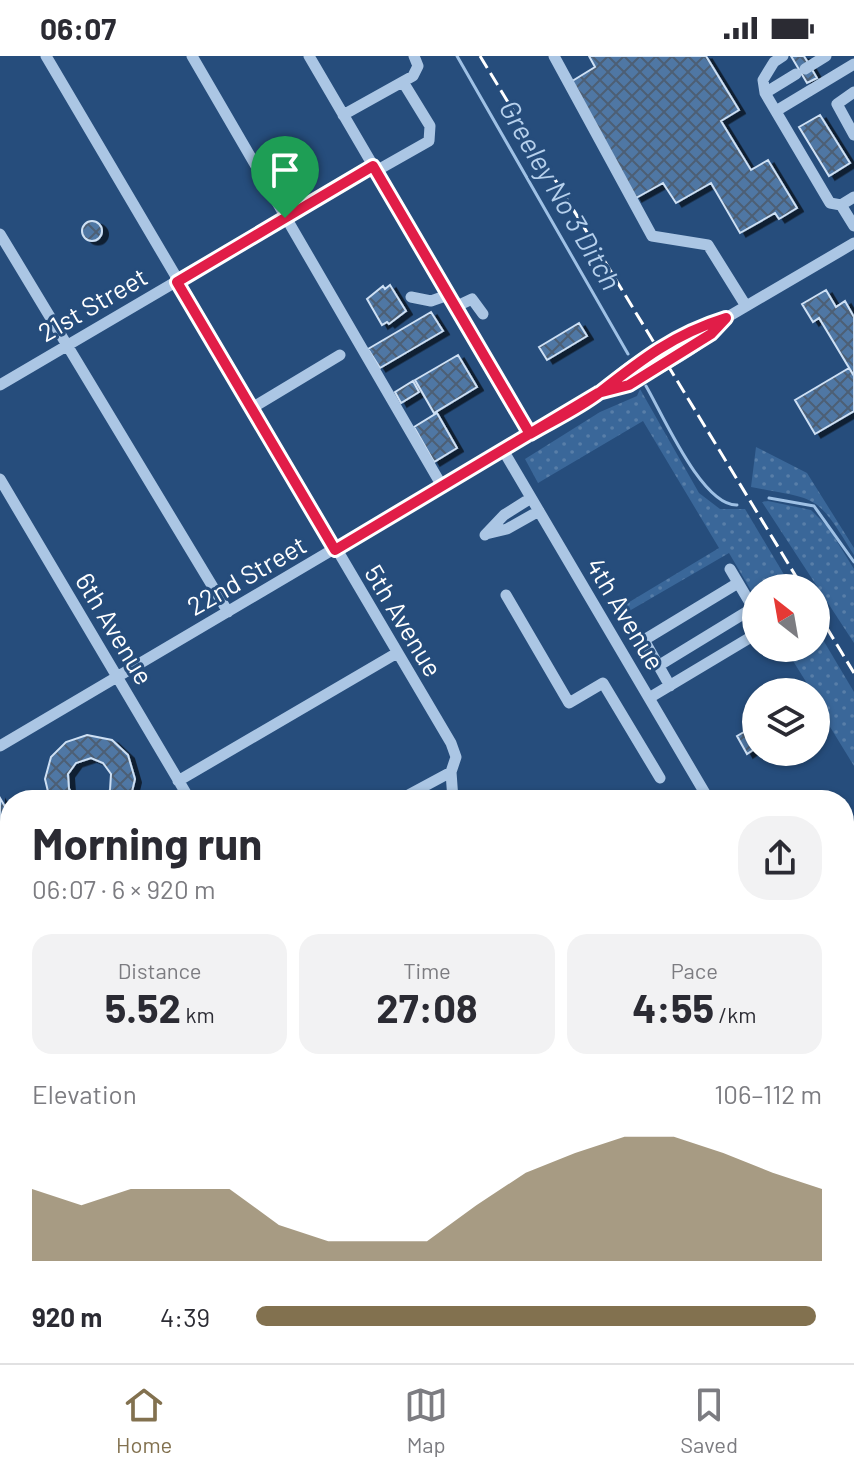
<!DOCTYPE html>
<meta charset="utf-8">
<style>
:root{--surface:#fff;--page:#f2f2f3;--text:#2b2b33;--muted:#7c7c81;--line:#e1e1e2;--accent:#82714f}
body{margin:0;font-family:Barlow,sans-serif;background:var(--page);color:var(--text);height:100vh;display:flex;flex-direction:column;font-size:30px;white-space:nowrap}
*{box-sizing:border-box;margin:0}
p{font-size:26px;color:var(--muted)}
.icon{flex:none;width:44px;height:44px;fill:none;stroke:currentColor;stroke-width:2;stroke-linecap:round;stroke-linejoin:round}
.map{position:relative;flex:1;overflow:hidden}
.details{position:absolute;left:0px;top:734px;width:854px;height:574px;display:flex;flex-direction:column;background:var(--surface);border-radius:32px 32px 0 0;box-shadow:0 2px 6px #0004}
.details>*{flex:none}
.needle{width:52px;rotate:329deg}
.buttons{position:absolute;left:742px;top:518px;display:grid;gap:16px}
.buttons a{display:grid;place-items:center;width:88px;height:88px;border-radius:50%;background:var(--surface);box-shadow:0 2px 6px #0004;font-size:40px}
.pin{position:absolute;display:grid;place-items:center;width:68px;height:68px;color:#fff;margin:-82px -34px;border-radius:50% 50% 50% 0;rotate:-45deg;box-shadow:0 0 8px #0007}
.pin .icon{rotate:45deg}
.round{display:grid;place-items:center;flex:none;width:84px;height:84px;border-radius:32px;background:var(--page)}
.overview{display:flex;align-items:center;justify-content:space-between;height:136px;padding:0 32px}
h1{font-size:44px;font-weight:700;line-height:60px}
.figures{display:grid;grid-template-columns:repeat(3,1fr);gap:12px;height:136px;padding:8px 32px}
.figures div{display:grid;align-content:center;border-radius:20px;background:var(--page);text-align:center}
.figures b{font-size:40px;font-weight:700}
.figures small{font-size:22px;font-weight:400}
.figures p{font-size:22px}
.chart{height:224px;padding:16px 32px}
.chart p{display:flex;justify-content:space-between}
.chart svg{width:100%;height:144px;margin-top:8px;fill:var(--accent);opacity:.7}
ul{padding:0 32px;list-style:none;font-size:26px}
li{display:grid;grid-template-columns:128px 96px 1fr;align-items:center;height:60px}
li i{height:20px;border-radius:10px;background:var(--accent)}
.status{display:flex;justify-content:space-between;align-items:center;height:56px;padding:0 40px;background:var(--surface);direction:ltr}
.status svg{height:22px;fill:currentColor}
.menu{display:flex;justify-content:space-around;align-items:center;height:112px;border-top:2px solid var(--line);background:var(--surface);font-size:22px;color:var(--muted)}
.menu a{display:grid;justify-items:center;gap:4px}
.menu .current{color:var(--accent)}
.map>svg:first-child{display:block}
.grass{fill:url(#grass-dots)}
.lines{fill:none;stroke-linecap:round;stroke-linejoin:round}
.stream{stroke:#9fc1e5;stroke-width:3}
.building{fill:url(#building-cross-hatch);stroke:#cee0f4;stroke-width:2;filter:url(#shadow)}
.minor{stroke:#abc6e4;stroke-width:11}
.major{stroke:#ebf2fc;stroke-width:14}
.rail{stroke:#fff;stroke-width:3;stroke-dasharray:14 6;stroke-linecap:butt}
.route-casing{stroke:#fff;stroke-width:16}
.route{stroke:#e11d48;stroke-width:10}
.labels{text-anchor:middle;stroke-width:6;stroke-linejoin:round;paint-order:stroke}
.street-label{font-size:26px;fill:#fff;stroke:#264d7c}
.water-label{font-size:28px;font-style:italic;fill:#b6d0ec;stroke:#264d7c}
</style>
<div class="status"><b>06:07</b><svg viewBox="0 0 49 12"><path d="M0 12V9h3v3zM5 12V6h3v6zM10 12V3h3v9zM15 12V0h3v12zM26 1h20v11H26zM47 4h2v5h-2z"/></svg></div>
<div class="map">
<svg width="854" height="1307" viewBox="0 0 854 1307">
<defs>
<pattern id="grass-dots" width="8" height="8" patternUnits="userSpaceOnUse" patternTransform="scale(2)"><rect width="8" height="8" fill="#3a6799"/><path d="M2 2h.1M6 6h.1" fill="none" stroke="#587ea8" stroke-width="1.8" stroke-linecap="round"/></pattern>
<pattern id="building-cross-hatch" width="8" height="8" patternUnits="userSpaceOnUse" patternTransform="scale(2)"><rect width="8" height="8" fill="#4f77a4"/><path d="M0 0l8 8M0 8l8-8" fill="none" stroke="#4d5f74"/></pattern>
<filter id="shadow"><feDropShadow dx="6" dy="3.5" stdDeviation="0" flood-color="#0009"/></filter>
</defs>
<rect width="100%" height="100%" fill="#264d7c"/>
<!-- grass -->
<path class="grass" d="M640,333L699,437L720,453H745L792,532H756V543L729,497L624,558L621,551L719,492L643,365L538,427L525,403L600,356L637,340Z
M756,391L807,417L854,492V499C816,438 820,444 751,431Z
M768,445L811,454L828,471L854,513V587L762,446Z
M816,572L854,636V710L816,648V636H809L805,631L808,629L785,592H816Z"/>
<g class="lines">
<!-- stream -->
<path class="stream" d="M457,0L628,298
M646,330C663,359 702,450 737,449
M769,442L814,450L854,506"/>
</g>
<!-- building -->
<path class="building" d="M589,0H706L739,54L721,65L751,114L768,104L797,152L779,163L775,157L740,177L711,127L676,147L663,127L636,142L569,27L595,11Z
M791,0H804L817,22L807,27Z
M820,59L850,107L829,120L799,71Z
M82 175a10 10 0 1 1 20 0a10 10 0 1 1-20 0Z
M390,229L406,255L389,268L387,266L382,269L367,243L383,230L385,233Z
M826,234L836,251L845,245L854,261V320L819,262L813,266L802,248Z
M431,256L443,275L380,312L368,293Z
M579,267L587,280L547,304L539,291Z
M458,299L477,331L434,357L415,324Z
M849,312L854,320V355L815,378L795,344Z
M413,325L419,336L401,347L395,336Z
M437,357L457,392L434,406L414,371Z
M756,669V692L747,698L737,680Z
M87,679L112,684L128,699L135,723L130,744H101L110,734L111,718L103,707L91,702L76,707L68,718L69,733L78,744H50L45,723L51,701L66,686Z
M0,742L10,759V786L0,769Z
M844,782L854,799V893L844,899Z
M0,814L10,826V836L0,842Z
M5,854L10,857L9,944L0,937V857Z
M0,992L10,1008V1018L0,1023Z
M0,1039L10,1056V1093L4,1095L0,1088Z
M844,1217L854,1234V1259L844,1264Z
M30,1298H36L41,1307H15Z
M406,1298H448L433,1307H391Z
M566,1298H608L593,1307H564L561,1301Z
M673,1298H712L697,1307H674L670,1300Z"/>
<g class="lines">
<!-- minor -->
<path class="minor" d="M46,0L451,687L456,701L451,716L453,744
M192,0L442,430
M309,0L530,378
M554,0L652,180L708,189L746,250
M783,0L774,6L763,24L765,37L830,147L841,149L854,170
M805,13L826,0
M854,36L837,48L854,79
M765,37L796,18
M776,55L854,8
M343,59L413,20L418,10L414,0
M376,115L429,85L430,70L403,26
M841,149L854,141
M0,178L228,556
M411,241L431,245L448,239
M455,251L472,243L483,258
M0,329L373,110
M602,336C636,327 706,292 726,262
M252,352L340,299
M503,394L709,744
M0,423L190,744
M486,478L507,473L539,455
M485,479L504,459L531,442
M730,513L756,557
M506,539L569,647L603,627L660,722
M658,610L753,552
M670,630L644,584L738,527
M649,642L756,578
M0,690L598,337C634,303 679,276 726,262L854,187
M178,725L397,597
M399,744L451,716
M844,771L854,773
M844,915L854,909
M844,971L854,987
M844,1002L854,996
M844,1067L854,1061
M851,1119L854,1117
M241,1298L251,1307
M519,1298L524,1307
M794,1298L799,1307
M615,1307L629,1298
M845,1307L854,1301"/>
<!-- major -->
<path class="major" d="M0,1182L10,1189
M0,1231L10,1234
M0,1263L10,1257
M123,1298L137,1307
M173,1298L186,1307"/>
<!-- rail -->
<path class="rail" d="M480,0L803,532
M816,554L854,617"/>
</g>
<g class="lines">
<!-- route casing -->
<g class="route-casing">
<path id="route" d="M285,162L177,226L335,494L598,337L629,329L711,278L726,262C674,278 641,304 599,337C578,353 552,365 530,378L373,110L285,162"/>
</g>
<!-- route -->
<use href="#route" class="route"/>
</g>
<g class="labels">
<!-- street labels -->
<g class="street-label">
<text transform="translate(93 249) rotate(-30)" y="9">21st Street</text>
<text transform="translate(247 520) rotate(-30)" y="9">22nd Street</text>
<text transform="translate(625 558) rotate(59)" y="9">4th Avenue</text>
<text transform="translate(403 565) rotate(59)" y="9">5th Avenue</text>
<text transform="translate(114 573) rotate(59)" y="9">6th Avenue</text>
</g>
<!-- water labels -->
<g class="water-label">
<text transform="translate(560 139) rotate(60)" y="10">Greeley No 3 Ditch</text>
</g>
</g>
</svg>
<div class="buttons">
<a><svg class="needle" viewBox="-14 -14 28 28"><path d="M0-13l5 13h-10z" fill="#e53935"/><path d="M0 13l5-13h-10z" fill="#7c7c81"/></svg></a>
<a><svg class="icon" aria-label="layers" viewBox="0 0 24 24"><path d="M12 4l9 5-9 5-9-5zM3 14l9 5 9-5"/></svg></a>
</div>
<div class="pin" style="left:285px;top:162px;background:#1e9e55"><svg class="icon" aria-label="arrive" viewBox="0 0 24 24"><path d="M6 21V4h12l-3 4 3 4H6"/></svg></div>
<section class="details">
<div class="overview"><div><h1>Morning run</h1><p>06:07 · 6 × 920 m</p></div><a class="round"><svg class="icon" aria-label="share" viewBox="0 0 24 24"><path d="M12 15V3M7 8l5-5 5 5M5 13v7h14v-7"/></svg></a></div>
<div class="figures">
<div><p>Distance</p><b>5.52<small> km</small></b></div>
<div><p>Time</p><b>27:08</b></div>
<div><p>Pace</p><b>4:55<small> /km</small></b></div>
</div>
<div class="chart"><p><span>Elevation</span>106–112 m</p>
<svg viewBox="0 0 160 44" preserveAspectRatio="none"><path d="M0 44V22L10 27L20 22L30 22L40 22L50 33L60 38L70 38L80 38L90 27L100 17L110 11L120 6L130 6L140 11L150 17L160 22V44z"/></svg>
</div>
<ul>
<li><b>920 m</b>4:39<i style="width:99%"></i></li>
</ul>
</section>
</div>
<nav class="menu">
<a class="current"><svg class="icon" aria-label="home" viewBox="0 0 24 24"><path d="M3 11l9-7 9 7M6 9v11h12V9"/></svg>Home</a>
<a><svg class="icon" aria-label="map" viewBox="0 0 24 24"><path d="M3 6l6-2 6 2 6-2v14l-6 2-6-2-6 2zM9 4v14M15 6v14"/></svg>Map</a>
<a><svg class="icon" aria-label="saved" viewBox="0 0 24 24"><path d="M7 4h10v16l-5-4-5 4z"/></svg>Saved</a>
</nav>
